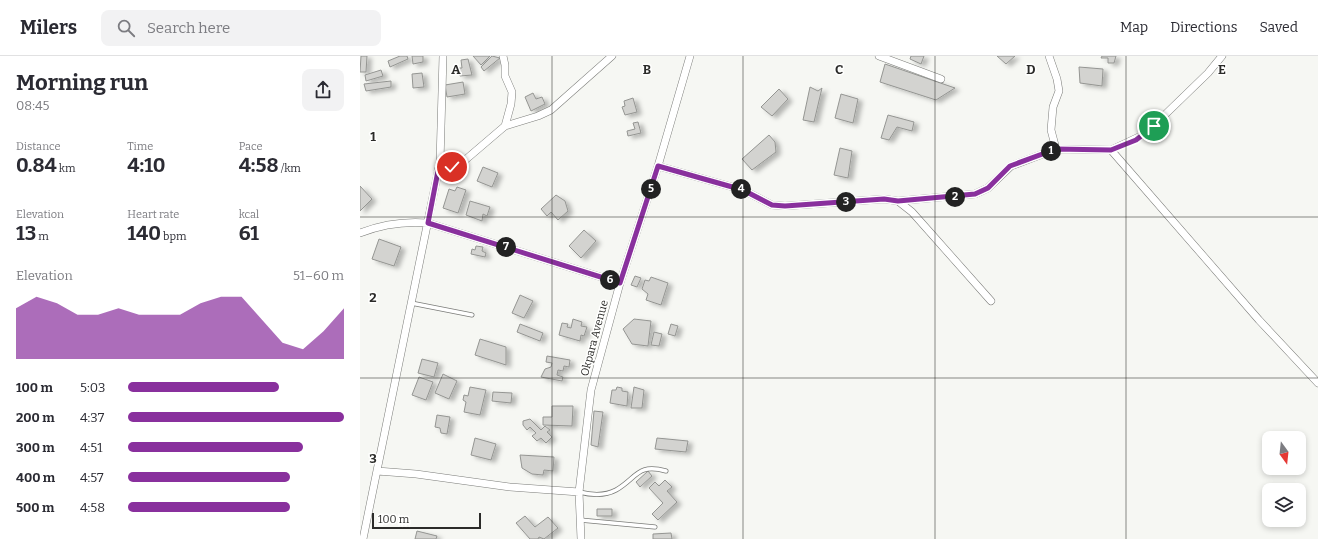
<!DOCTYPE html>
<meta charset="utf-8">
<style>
:root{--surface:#fff;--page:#f2f2f3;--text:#2b2b33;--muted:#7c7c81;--line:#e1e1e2;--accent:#89309d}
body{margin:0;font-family:Bitter,serif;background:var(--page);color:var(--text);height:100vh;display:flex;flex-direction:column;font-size:15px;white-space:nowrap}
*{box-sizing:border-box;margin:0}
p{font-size:13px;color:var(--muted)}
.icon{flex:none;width:22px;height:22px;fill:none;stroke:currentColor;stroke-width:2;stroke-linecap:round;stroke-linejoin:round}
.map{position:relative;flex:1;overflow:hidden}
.panel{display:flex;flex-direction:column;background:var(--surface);width:360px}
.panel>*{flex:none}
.needle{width:26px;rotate:165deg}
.fabs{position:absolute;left:902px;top:375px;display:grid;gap:8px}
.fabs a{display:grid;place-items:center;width:44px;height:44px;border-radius:8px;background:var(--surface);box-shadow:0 2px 6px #0003;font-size:20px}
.scale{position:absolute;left:12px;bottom:10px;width:109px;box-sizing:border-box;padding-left:4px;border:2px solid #2b2b29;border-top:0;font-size:11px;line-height:14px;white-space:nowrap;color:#2b2b29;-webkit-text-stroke:3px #fffffe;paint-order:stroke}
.pin{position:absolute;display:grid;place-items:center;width:34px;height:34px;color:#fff;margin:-17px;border:2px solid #fff;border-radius:50%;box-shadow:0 1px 4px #0007}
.km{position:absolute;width:20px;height:20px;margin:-10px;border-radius:50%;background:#222;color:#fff;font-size:11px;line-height:20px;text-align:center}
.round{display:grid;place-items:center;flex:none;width:42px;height:42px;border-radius:8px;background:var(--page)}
.headline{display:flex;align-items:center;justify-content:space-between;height:68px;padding:0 16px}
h1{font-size:22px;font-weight:700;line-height:30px}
.metrics{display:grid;grid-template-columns:repeat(3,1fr);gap:6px;height:68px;padding:4px 16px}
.metrics div{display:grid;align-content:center}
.metrics b{font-size:20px;font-weight:700}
.metrics small{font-size:11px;font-weight:400}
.metrics p{font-size:11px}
.chart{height:112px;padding:8px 16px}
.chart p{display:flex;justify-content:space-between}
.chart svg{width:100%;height:72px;margin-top:4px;fill:var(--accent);opacity:.7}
ul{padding:0 16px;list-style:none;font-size:13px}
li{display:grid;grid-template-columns:64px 48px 1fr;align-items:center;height:30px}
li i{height:10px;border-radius:5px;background:var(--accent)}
header{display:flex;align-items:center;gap:24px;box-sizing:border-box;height:56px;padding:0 20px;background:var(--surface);border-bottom:1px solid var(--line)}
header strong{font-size:19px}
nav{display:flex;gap:22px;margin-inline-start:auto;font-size:14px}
.search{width:280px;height:36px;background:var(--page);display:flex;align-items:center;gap:10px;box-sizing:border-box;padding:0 14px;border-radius:8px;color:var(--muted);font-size:15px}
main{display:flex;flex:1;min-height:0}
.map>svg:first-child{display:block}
.building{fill:#d3d3d0;stroke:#949592;filter:url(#shadow)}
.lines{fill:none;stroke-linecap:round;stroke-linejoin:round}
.service-casing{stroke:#7b7c79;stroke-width:5}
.minor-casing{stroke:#7b7c79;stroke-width:8}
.service{stroke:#fff;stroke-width:3.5}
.minor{stroke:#fff;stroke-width:7}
.route-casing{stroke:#fff;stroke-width:8}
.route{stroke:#89309d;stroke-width:5}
.grid{fill:none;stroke:#2b2b29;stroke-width:1;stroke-opacity:0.55}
.labels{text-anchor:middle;stroke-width:3;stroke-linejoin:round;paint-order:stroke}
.street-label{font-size:11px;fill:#2b2b29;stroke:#fffffe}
.grid-label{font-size:13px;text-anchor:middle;font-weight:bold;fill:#2b2b29;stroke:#fffffe;stroke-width:3;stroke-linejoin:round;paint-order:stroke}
</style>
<header>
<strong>Milers</strong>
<div class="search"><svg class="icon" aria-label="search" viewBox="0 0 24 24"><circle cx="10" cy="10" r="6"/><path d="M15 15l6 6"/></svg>Search here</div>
<nav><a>Map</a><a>Directions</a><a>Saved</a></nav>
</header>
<main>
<section class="panel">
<div class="headline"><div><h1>Morning run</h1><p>08:45</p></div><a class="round"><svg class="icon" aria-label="share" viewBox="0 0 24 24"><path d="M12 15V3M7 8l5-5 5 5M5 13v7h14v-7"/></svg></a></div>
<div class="metrics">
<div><p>Distance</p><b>0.84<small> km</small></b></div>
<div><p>Time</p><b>4:10</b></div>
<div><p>Pace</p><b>4:58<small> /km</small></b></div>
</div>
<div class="metrics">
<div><p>Elevation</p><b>13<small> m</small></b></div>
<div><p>Heart rate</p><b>140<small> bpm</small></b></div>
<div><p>kcal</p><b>61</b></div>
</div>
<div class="chart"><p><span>Elevation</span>51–60 m</p>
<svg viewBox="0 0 160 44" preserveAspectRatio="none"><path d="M0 44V13L10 6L20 10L30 17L40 17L50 13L60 17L70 17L80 17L90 10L100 6L110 6L120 20L130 34L140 38L150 27L160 13V44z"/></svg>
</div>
<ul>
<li><b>100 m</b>5:03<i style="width:70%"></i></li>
<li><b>200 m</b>4:37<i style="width:100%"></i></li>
<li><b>300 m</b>4:51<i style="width:81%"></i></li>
<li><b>400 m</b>4:57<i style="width:75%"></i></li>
<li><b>500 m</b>4:58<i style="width:75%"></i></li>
</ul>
</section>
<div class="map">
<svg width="958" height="483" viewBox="0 0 958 483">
<defs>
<filter id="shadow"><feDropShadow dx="4.5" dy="2.5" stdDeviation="2" flood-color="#0004"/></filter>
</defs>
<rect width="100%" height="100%" fill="#f6f7f3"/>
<!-- building -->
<path class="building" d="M1,0H7L6,16H0Z
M40,0H47L48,3L30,11L28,5Z
M52,0H63V6L53,8Z
M113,0H130L121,9Z
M132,0L140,2L124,15L121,11Z
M551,0H564L561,8L550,3Z
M637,0H655L646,8Z
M742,0H756L754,7H748V2H741Z
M108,3L112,19L100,20L99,12H102L101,4Z
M525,8L595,32L576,44L520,26Z
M719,11L743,13L742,30L720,27Z
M21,14L23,20L6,25L5,19Z
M62,17L64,31L53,32L52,18Z
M31,25V31L6,35L4,28Z
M103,26L105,38L87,41L85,29Z
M450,31L458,35L462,32L454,66L443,64Z
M419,33L428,43L412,60L401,51Z
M173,37L176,43L182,41L185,48L171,55L165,41Z
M481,38L498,43L493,67L475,62Z
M273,42L277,56L265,59L262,51L265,50L264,45Z
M528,59L554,66L552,75L537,71L529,84L521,82Z
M278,66L281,77L268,80L267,75L275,73L273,67Z
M409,79L415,86L416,96L392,114L382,103Z
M480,92L492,95L488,122L474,119Z
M123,111L138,117L132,131L117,125Z
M0,130L12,143L0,155Z
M97,131L106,134L98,157L83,152L89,133L95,135Z
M196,139L205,145L208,155L198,164L191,156L187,160L181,153Z
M110,145L130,151L127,160L123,158L122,165L106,159Z
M224,174L236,185L221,202L209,190Z
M19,183L41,191L34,210L12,203Z
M116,190L123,191L122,195L126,197L125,201L111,198L112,193L115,194Z
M275,220L281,222L277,231L271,229Z
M291,221L308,227L301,249L286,244L288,238L282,233L285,224L289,225Z
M160,239L173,245L164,262L152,257Z
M213,263L222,266L221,270L227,271L224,280L221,279L220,285L199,279L202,267L208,268L207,271L211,272Z
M274,263L291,265L288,290L272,288L263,273Z
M160,268L183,277L180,285L157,276Z
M311,268L318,270L315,280L308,278Z
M294,276L302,278L299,290L291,289Z
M120,283L146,291V309L115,299Z
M187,300L210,304L209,311L204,310L203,315L198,314L197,319L203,321L202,325L181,321L185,313L191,311L192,307L186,306Z
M62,303L78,307L74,321L58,317Z
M83,318L97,325L89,343L75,337Z
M59,321L73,326L66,344L52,339Z
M110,331L126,334L120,359L104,356L106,346L103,344L104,339L108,340Z
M257,331L262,332V335L268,336L267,350L250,347L252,334H256Z
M274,331L284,334L282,352H271Z
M133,336L152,337L151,347L132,345Z
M192,350H213L212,370L183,369V361H192Z
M234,355L243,356L238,391L231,389Z
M77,359L90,361L87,378L81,377L80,372L75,371Z
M170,363L181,374L185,370L190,374L187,376L192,381L186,387L181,382L177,385L172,380L176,377L170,371L167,374L163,369V365Z
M115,382L136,388L131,404L111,399Z
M297,382L328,385L326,396L295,393Z
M160,399L194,401L193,415L184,414L183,419L172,418L162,412Z
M288,415L292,420L280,431L276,426Z
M305,424L312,431L307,435L317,446L298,464L292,458L303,447L289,432L295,426L299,430Z
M237,453H252V460H237Z
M165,460L175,471L188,461L198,472L184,483L179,481L178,483H170L156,467Z
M57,475L77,480L76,483H55Z
M311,477L312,483H293V478Z"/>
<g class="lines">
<!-- service casing -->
<g class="service-casing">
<path id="service" d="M51,247L112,259
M219,436C231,439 245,440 256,434C277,422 277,407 306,415
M220,464L295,471"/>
</g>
<!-- minor casing -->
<g class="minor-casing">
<path id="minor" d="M143,0L145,9V20L152,36L151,48L145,70
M519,0L581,23
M689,0L697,23L699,35L693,51L691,74L696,93
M751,94L785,78L848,17L862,0
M298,110L383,134L412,149L425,150L524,143L538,145L552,156L631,245
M78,115L92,111L104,105L145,70L178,60L191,54L252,0
M538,145L615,138L628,132L651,110L696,93L751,94L899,264L958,327
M0,177C23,168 44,165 68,167L260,227
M17,415L56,418L150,431L219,436
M3,483L80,106L83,0
M221,483L219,436L231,334L260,227L298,110L330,0"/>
</g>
<!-- service -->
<use href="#service" class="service"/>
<!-- minor -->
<use href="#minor" class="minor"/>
</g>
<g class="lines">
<!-- route casing -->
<g class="route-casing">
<path id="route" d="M92,111L78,115L68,167L260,227L298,110L383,134L412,149L425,150L524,143L538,145L615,138L628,132L650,110L696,93L751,94L776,84L794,70"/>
</g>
<!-- route -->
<use href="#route" class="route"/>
</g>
<!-- grid -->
<path class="grid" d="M192,0V483M383,0V483M575,0V483M766,0V483M0,161H958M0,322H958"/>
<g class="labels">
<!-- street labels -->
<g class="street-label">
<text transform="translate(234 282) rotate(-75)" y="4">Okpara Avenue</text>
</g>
</g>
<g class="grid-label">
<text x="96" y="18">A</text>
<text x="287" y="18">B</text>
<text x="479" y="18">C</text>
<text x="671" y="18">D</text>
<text x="862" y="18">E</text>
<text x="13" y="85">1</text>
<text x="13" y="246">2</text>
<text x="13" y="407">3</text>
</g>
</svg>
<div class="fabs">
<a><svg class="needle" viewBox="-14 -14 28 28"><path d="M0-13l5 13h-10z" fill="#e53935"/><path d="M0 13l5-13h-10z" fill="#7c7c81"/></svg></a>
<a><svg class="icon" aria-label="layers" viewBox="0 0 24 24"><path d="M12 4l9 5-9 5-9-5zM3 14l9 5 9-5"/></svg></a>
</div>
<div class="scale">100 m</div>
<div class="pin" style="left:794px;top:70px;background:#1e9e55"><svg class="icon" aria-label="arrive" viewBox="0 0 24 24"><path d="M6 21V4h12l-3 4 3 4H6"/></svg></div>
<div class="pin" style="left:92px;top:111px;background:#d93025"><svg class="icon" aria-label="check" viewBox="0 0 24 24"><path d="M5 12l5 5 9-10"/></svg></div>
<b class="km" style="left:691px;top:95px">1</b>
<b class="km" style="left:595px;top:141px">2</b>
<b class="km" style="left:486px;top:146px">3</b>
<b class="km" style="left:381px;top:133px">4</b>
<b class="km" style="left:291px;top:133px">5</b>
<b class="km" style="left:250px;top:224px">6</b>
<b class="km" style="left:146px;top:191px">7</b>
</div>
</main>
